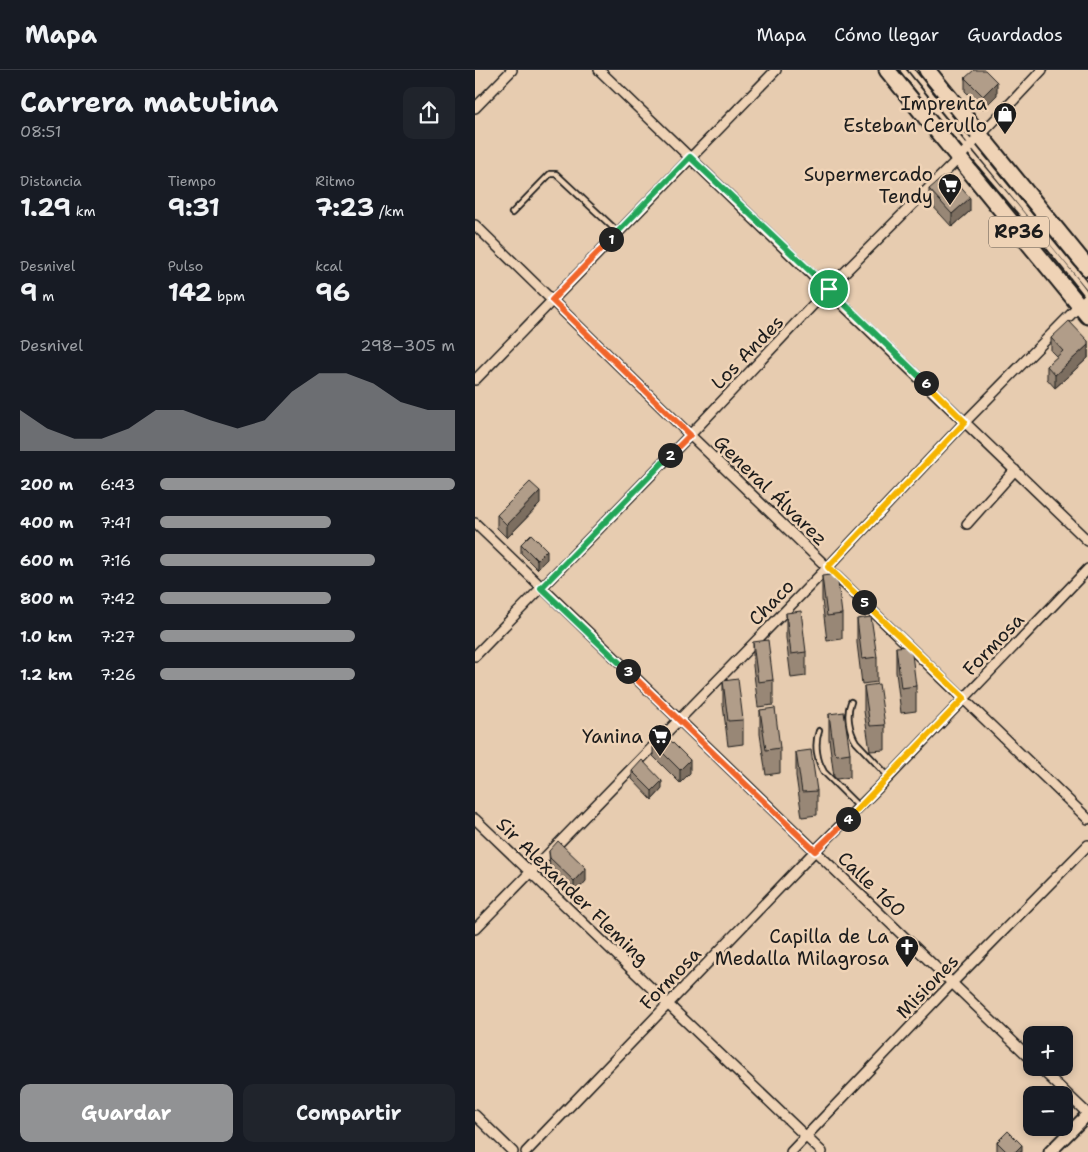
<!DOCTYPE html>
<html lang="es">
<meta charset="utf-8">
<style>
:root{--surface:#171b24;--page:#20242c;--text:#f1f3f6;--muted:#9ea1a6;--line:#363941;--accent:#919294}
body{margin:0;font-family:"Shantell Sans",sans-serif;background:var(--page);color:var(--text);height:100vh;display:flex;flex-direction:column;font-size:19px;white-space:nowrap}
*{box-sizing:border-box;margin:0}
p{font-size:16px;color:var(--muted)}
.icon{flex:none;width:28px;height:28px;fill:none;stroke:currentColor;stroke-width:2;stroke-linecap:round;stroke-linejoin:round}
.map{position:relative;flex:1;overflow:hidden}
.sheet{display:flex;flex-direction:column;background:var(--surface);width:475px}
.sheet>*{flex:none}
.controls{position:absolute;left:548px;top:956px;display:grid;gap:10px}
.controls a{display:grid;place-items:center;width:50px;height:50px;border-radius:10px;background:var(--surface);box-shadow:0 2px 8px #0003;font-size:25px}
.pin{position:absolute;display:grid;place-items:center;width:42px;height:42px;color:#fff;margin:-21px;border:2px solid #fff;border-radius:50%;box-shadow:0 1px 5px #0007}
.km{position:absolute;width:25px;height:25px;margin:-12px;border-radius:50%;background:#222;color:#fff;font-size:14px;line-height:25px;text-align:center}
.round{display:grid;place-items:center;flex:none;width:52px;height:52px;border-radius:10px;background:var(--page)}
.headline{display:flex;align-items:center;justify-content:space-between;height:85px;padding:0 20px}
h1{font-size:28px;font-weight:700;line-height:38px}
.metrics{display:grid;grid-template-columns:repeat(3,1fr);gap:8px;height:85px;padding:5px 20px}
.metrics div{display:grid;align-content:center}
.metrics b{font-size:25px;font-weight:700}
.metrics small{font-size:14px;font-weight:400}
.metrics p{font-size:14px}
.chart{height:140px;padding:10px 20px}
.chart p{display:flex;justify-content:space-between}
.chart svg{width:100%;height:90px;margin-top:5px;fill:var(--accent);opacity:.7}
.cta{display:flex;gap:10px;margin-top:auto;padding:10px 20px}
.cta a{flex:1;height:58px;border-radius:10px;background:var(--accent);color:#fff;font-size:20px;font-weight:700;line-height:58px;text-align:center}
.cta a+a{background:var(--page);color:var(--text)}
ul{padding:0 20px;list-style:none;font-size:16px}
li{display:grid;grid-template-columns:80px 60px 1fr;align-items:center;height:38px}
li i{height:12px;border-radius:6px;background:var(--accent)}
header{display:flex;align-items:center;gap:30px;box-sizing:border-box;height:70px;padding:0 25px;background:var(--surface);border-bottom:1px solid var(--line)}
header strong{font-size:24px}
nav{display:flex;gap:28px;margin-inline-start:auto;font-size:18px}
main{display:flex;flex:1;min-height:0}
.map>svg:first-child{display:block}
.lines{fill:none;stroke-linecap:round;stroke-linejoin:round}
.service-casing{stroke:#1c1c1c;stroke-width:8}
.minor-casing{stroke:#1c1c1c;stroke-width:12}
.tertiary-casing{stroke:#1c1c1c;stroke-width:15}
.primary-casing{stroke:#1c1c1c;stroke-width:19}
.service{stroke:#efd3b6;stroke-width:4.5}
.minor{stroke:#efd3b6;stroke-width:9}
.tertiary{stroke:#efd3b6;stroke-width:11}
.primary{stroke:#efd3b6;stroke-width:15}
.wall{fill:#988776;stroke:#1c1c1c}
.shaded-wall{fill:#7c6e60;stroke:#1c1c1c}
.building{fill:#b19d89;stroke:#1c1c1c}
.split-1-casing{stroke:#fff;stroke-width:10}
.split-2-casing{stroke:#fff;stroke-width:10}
.split-3-casing{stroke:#fff;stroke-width:10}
.split-4-casing{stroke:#fff;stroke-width:10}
.split-5-casing{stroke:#fff;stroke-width:10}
.split-6-casing{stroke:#fff;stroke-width:10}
.split-7-casing{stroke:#fff;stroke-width:10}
.split-1{stroke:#22a559;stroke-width:6}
.split-2{stroke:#f0652b;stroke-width:6}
.split-3{stroke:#22a559;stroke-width:6}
.split-4{stroke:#f0652b;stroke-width:6}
.split-5{stroke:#f5b400;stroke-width:6}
.split-6{stroke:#f5b400;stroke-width:6}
.split-7{stroke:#22a559;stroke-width:6}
.labels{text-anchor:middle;stroke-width:5;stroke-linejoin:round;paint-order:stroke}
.shield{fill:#efd3b6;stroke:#5b534a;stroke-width:1}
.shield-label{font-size:18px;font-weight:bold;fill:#1c1c1c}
.poi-label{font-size:19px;fill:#1c1c1c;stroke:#efd3b6;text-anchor:end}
.street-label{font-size:19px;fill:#1c1c1c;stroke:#efd3b6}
</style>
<header>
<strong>Mapa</strong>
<nav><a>Mapa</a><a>Cómo llegar</a><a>Guardados</a></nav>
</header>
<main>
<section class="sheet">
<div class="headline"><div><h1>Carrera matutina</h1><p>08:51</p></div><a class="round"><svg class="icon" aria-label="share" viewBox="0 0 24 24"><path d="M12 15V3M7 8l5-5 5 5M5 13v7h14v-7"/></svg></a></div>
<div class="metrics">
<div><p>Distancia</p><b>1.29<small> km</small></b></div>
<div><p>Tiempo</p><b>9:31</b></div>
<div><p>Ritmo</p><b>7:23<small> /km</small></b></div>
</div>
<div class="metrics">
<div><p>Desnivel</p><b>9<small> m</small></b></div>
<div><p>Pulso</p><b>142<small> bpm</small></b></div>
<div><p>kcal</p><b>96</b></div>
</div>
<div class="chart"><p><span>Desnivel</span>298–305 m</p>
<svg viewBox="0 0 160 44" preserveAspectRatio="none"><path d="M0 44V24L10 33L20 38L30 38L40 33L50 24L60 24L70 29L80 33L90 29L100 15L110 6L120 6L130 11L140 20L150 24L160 24V44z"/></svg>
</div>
<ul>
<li><b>200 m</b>6:43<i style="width:100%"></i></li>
<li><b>400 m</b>7:41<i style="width:58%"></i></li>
<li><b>600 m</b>7:16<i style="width:73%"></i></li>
<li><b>800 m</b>7:42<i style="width:58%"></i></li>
<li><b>1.0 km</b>7:27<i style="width:66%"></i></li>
<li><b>1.2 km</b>7:26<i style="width:66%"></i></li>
</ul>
<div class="cta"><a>Guardar</a><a>Compartir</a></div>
</section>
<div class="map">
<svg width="613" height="1082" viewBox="0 0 613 1082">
<rect width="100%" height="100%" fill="#e7ccb0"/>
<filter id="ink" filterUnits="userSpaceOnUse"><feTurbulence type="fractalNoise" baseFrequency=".02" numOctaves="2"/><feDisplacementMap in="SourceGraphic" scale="10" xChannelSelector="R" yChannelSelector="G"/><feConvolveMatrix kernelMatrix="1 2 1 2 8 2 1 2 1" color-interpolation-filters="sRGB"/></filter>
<g filter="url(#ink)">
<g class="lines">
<!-- service casing -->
<g class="service-casing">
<path id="service" d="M428,0C488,77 554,149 613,226
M436,0L613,217
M37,143L75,104H81L143,162
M376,632C371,644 374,661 381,672L414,707
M344,661C339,674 342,691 349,702L384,737"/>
</g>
<!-- minor casing -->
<g class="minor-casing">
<path id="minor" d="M124,0L613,471
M0,38L37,0
M0,155L215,365L613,749
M0,310L301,0
M0,453L556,989
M492,454L540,400
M0,586L215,365L353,219L484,88L567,0
M0,749L347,1082
M0,859L353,497L490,352L613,227
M565,998L613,1044
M0,1045L38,1082
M51,1082L340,781L414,707L613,499
M316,1082L477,913L613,775"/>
</g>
<!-- tertiary casing -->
<g class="tertiary-casing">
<path id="tertiary" d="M575,1082L613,1044"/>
</g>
<!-- primary casing -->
<g class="primary-casing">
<path id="primary" d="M412,0L613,246
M452,0L613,198"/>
</g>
<!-- service -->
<use href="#service" class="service"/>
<!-- minor -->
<use href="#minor" class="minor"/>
<!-- tertiary -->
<use href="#tertiary" class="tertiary"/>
<!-- primary -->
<use href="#primary" class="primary"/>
</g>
<!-- wall -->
<path class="wall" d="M490,8L522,25L508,39L490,21Z
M454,119L495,141L477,157L454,132Z
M576,268L613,271V288L580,318L572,309V296L582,287L576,281Z
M65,434L32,468L22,458V445Z
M46,474L72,489L62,499L46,483Z
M347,506L367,544V569L352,571L347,530Z
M311,543L331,582V606L316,608L311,568Z
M382,549L402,587V612L387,614L382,573Z
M278,572L298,610V635L283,637L278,596Z
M421,577L441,616V641L426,643L421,602Z
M248,611L268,650V674L253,676L248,635Z
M389,616L410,655V680L395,681L389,641Z
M285,640L305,678V703L291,705L285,664Z
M354,644L375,683V707L362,709L359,707L354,669Z
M178,673L215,703L205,713L178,686Z
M321,682L342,721V745L327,747L321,706Z
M157,701L187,719L177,730L157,709Z
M74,781L111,811L99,824L75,801Z
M522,1072L547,1082H523L522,1081Z"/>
<!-- shaded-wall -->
<path class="shaded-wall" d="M522,12V25L508,39V26Z
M495,128V141L477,157V144Z
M613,275V288L580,318V305Z
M65,421V434L32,468V455Z
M72,480V489L62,499V490Z
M215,690V703L205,713V700Z
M187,711V719L177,730V721Z
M111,798V811L99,824V811Z
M547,1075V1082H540Z"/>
<!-- building -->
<path class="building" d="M499,0H510L522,12L508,26L490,8Z
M475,105L495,128L477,144L454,119L468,107Z
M594,251L613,271V275L580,305L572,296L588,281L576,268Z
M55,412L65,421L32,455L22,445Z
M56,464L72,480L62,490L46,474Z
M362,504L367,544L352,546L347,506Z
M326,541L331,582L316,584L311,543Z
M396,547L402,587L387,589L382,549Z
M293,570L298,610L283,612L278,572Z
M436,576L441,616L426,618L421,577Z
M263,609L268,650L253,651L248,611Z
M404,614L410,655L395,656L389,616Z
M300,638L305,678L291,680L285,640Z
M369,642L375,683L362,685L359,682L354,644Z
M188,663L215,690L205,700L178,673Z
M336,680L342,721L327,722L321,682Z
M167,690L187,711L177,721L157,701Z
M83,771L111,798L99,811L75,788L74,781Z
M533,1061L547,1075L540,1082H532L522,1072Z"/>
</g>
<g class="lines" filter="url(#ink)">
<!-- split-1 casing -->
<g class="split-1-casing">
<path id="split-1" d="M136,169L215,87L354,219"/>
</g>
<!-- split-2 casing -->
<g class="split-2-casing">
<path id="split-2" d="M136,169L77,230L215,365L195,385"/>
</g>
<!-- split-3 casing -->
<g class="split-3-casing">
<path id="split-3" d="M153,601L66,518L195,385"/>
</g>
<!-- split-4 casing -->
<g class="split-4-casing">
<path id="split-4" d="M153,601L340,781L373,749"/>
</g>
<!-- split-5 casing -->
<g class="split-5-casing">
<path id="split-5" d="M373,749L489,628L389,532"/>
</g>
<!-- split-6 casing -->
<g class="split-6-casing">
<path id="split-6" d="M389,532L353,497L490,352L451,313"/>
</g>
<!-- split-7 casing -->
<g class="split-7-casing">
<path id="split-7" d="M354,219L451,313"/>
</g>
<!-- split-1 -->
<use href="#split-1" class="split-1"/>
<!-- split-2 -->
<use href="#split-2" class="split-2"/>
<!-- split-3 -->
<use href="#split-3" class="split-3"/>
<!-- split-4 -->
<use href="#split-4" class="split-4"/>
<!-- split-5 -->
<use href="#split-5" class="split-5"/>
<!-- split-6 -->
<use href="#split-6" class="split-6"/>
<!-- split-7 -->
<use href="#split-7" class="split-7"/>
</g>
<!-- icons -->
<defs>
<g id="shop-pin" transform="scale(1.25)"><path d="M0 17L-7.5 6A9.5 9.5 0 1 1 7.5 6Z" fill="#1c1c1c" stroke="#efd3b6"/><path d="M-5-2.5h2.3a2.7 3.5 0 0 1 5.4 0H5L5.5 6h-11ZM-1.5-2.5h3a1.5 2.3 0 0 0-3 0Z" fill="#fff"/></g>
<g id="supermarket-pin" transform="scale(1.25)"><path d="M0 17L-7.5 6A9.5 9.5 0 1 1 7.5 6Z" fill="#1c1c1c" stroke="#efd3b6"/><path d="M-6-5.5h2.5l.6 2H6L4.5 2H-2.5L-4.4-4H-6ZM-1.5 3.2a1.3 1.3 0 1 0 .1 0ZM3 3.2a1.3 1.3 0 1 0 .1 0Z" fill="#fff"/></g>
<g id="church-pin" transform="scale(1.25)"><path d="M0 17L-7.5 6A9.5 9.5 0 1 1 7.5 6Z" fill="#1c1c1c" stroke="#efd3b6"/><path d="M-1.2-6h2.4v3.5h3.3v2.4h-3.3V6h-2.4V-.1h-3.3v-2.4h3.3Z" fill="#fff"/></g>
</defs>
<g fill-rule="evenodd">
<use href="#shop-pin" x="530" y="44"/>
<use href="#supermarket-pin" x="475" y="115"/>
<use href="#supermarket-pin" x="185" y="666"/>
<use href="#church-pin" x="432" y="877"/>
</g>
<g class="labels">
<!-- shield labels -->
<rect class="shield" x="514" y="146.5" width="60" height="31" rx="4"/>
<g class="shield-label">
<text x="544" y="168">RP36</text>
</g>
<!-- poi labels -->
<g class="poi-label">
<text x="512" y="40">Imprenta<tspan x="512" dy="22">Esteban Cerullo</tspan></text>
<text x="458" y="111">Supermercado<tspan x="458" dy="22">Tendy</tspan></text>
<text x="168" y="673">Yanina</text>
<text x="414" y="873">Capilla de La<tspan x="414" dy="22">Medalla Milagrosa</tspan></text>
</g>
<!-- street labels -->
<g class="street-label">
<text transform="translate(272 282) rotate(-46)" y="7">Los Andes</text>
<text transform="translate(296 420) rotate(44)" y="7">General Álvarez</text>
<text transform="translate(296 532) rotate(-46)" y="7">Chaco</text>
<text transform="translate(518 574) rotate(-46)" y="7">Formosa</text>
<text transform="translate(397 814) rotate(44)" y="7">Calle 160</text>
<text transform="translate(98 821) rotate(44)" y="7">Sir Alexander Fleming</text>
<text transform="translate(195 908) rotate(-46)" y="7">Formosa</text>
<text transform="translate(452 916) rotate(-46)" y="7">Misiones</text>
</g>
</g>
</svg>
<div class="controls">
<a>+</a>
<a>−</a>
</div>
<div class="pin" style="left:354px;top:219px;background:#1e9e55"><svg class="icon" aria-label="arrive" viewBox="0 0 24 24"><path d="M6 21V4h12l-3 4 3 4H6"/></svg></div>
<b class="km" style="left:136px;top:169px">1</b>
<b class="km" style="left:195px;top:385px">2</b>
<b class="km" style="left:153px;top:601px">3</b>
<b class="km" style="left:373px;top:749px">4</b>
<b class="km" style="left:389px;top:532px">5</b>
<b class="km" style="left:451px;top:313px">6</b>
</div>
</main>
